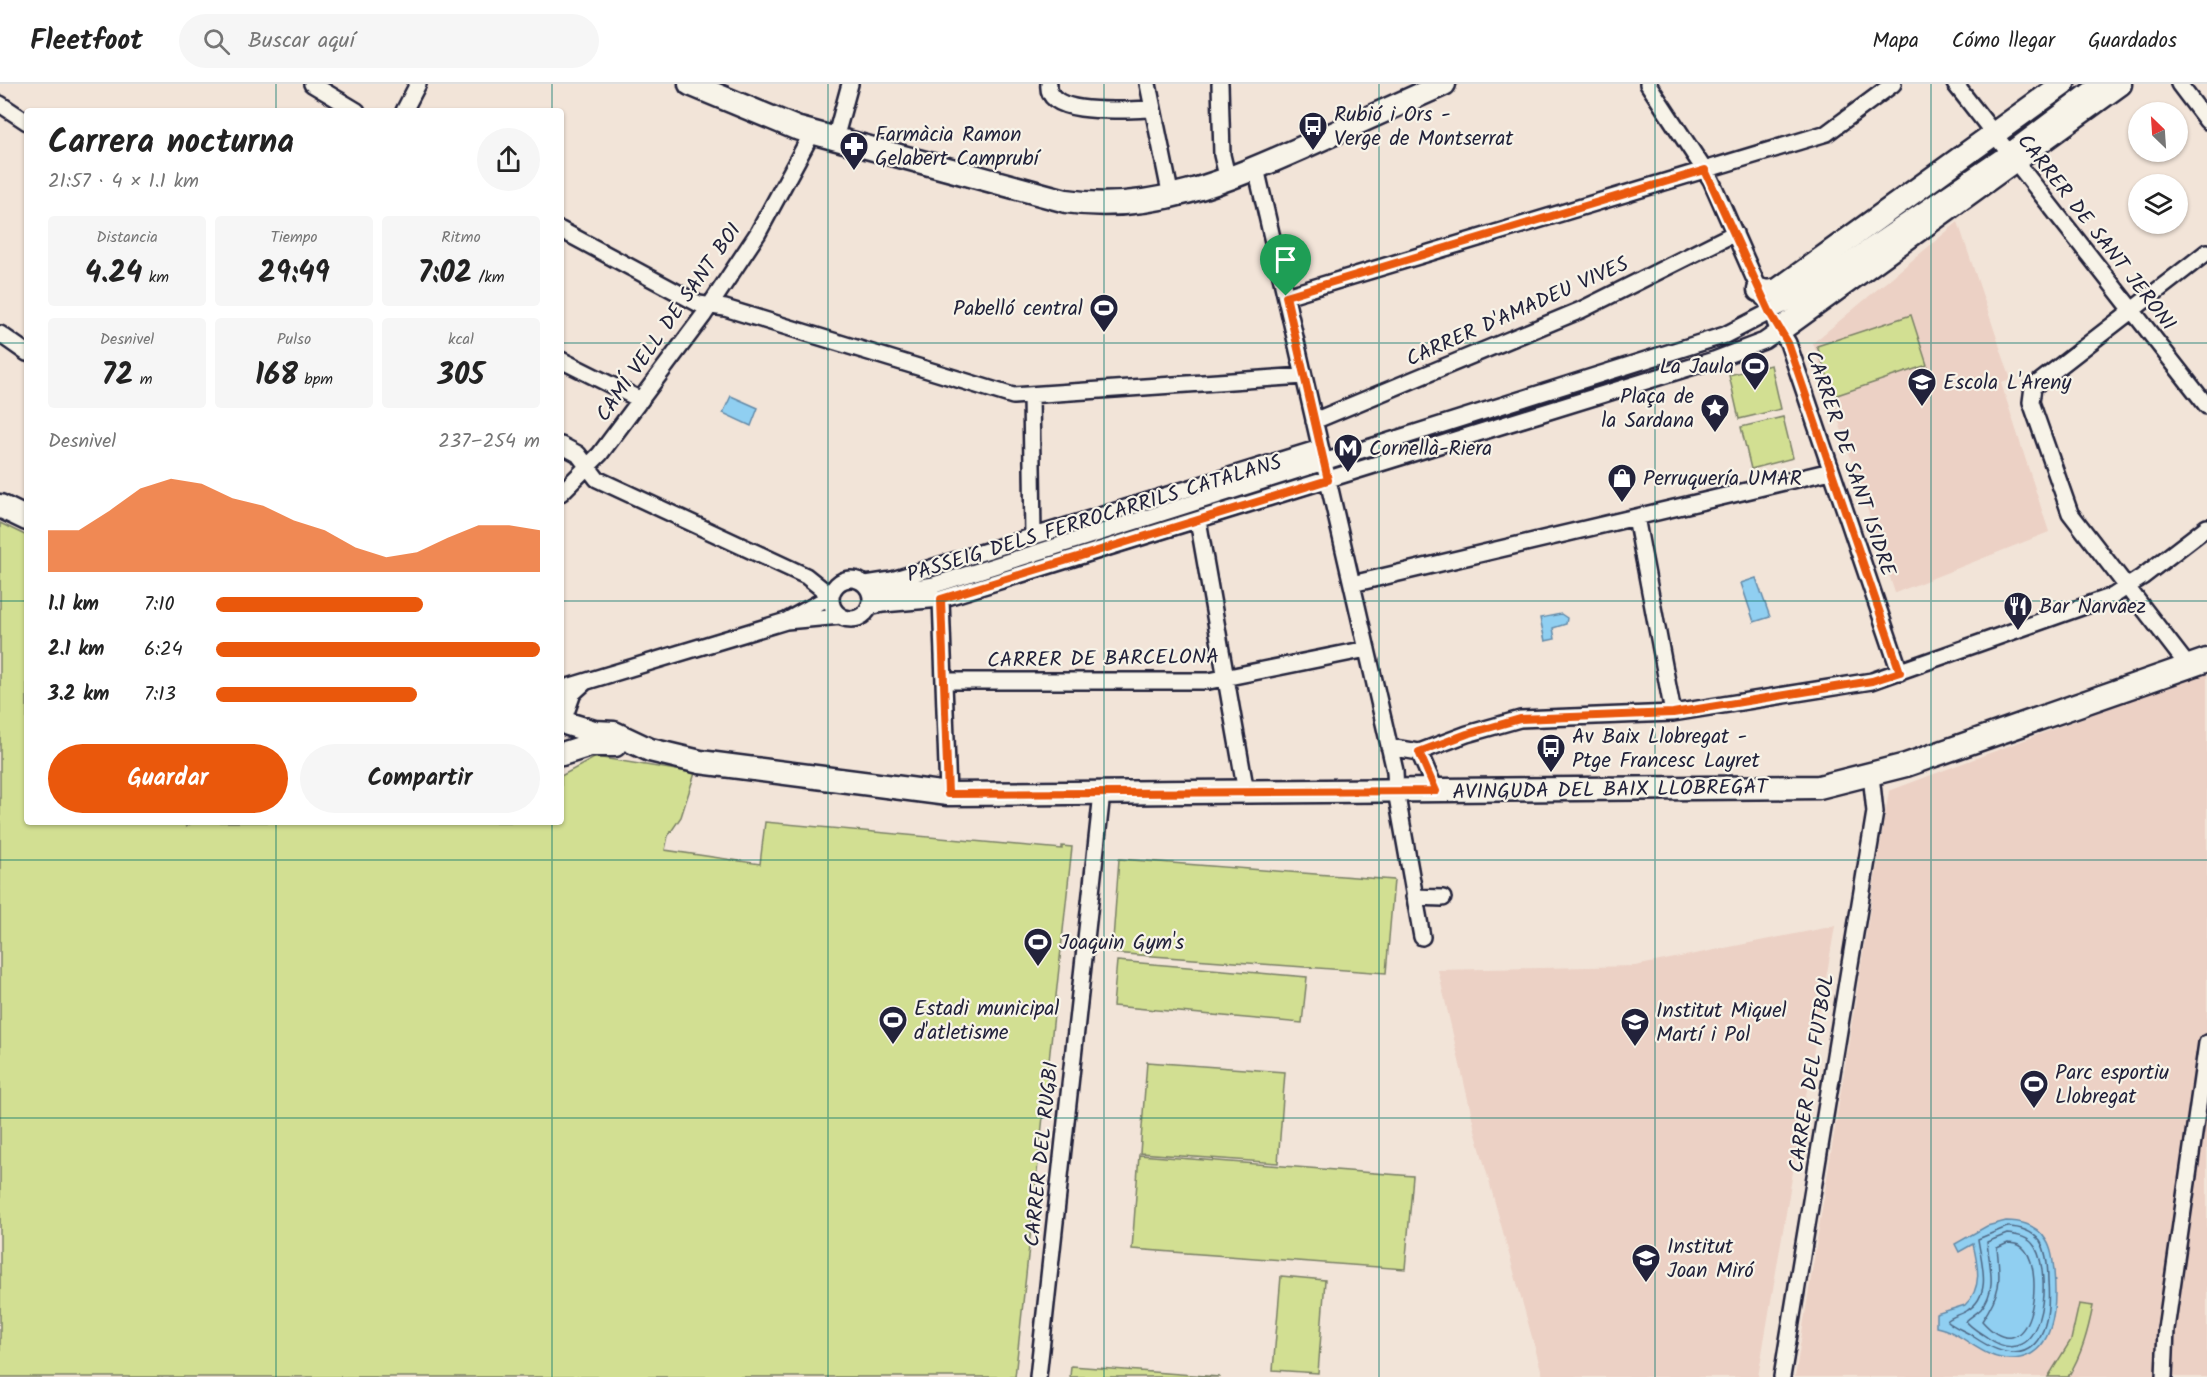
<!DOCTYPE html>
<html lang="es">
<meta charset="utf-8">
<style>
:root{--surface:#fff;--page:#f6f6f6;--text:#222;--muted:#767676;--line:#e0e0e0;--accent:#ea580c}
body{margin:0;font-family:Kalam,sans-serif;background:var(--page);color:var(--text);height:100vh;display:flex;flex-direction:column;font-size:22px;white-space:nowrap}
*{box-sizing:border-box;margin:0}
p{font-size:20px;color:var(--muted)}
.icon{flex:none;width:33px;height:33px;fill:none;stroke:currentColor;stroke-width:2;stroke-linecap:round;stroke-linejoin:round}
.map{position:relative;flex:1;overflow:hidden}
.drawer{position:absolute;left:24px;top:24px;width:540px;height:717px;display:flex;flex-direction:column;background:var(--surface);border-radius:6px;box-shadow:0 2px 4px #0004}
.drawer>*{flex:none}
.needle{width:39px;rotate:335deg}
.tools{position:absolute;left:2128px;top:18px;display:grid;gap:12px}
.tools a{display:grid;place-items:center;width:60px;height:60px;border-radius:50%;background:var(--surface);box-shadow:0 2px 4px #0004;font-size:30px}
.pin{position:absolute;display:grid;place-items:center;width:51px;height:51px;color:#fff;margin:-62px -26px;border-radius:50% 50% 50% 0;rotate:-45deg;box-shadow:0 0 6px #0007}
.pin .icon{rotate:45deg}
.round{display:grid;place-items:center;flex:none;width:63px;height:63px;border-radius:32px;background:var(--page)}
.head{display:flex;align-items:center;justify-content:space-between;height:102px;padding:0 24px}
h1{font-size:33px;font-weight:700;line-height:45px}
.metrics{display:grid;grid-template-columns:repeat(3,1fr);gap:9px;height:102px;padding:6px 24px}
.metrics div{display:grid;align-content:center;border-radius:6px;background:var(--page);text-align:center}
.metrics b{font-size:30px;font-weight:700}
.metrics small{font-size:16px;font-weight:400}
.metrics p{font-size:16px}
.chart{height:168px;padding:12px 24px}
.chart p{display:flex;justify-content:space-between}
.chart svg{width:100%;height:108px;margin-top:6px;fill:var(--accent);opacity:.7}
.button{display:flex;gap:12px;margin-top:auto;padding:12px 24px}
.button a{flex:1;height:69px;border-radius:36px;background:var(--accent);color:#fff;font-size:24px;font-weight:700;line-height:69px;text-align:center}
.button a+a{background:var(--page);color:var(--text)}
ul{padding:0 24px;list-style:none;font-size:20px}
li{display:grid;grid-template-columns:96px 72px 1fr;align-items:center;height:45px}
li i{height:15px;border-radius:8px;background:var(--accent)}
header{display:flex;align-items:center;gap:36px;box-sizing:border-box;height:84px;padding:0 30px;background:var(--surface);border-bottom:2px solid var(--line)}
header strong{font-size:28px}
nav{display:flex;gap:33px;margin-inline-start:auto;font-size:21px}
.search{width:420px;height:54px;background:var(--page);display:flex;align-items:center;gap:15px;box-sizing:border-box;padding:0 21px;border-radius:33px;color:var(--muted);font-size:22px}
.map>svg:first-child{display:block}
.built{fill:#ecd1c5}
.green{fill:#d2df92;stroke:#7a8066;stroke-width:1.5}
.water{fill:#90cff1;stroke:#648aa8;stroke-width:1.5}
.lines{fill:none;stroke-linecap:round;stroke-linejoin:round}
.shore{stroke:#4e6784;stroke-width:1.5}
.street-casing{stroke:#22223b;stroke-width:20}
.secondary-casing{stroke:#22223b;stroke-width:27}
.street{stroke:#f7f3e8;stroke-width:15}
.secondary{stroke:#f7f3e8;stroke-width:22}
.route-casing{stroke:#fff;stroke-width:12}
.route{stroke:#ea580c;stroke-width:8}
.grid{fill:none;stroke:#0f766e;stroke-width:1.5;stroke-opacity:0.55}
.labels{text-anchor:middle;stroke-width:4.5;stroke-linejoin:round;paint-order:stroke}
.poi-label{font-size:21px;fill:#22223b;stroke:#f7f3e8;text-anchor:start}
.street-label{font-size:21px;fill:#22223b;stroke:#f7f3e8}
</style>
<header>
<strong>Fleetfoot</strong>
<div class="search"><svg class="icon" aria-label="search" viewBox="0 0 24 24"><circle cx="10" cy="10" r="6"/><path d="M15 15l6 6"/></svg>Buscar aquí</div>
<nav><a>Mapa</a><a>Cómo llegar</a><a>Guardados</a></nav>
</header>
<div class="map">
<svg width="2207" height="1293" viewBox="0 0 2207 1293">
<rect width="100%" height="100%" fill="#f2e4d8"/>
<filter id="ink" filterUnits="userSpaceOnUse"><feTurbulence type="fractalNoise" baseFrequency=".0167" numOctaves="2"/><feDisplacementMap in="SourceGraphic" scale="12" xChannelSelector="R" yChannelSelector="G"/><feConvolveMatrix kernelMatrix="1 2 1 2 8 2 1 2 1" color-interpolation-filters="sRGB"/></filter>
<g filter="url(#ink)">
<!-- built -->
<path class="built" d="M1958,138L2011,296L2001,299L2049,448L1895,509L1813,259Z
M2207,587V1293H1795L1889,707Z
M1835,842L1758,1293H1543L1476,1050L1438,886L1635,882Z"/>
<!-- green -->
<path class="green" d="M1911,231L1927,281L1834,312L1817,262Z
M1771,281L1781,325L1739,335L1729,291Z
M1783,333L1793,374L1751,385L1741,343Z
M0,439L27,452V738H184L186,743L193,738H561V692L596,673L695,689L681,733L668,752L665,766L760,780L765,738L1062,765V762L1072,763L1015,1293H0Z
M1119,775L1394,796L1386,889L1112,869Z
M1117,877L1307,893L1302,939L1113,922Z
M1147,978L1285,988L1278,1079L1140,1069Z
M1139,1071L1413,1092L1405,1185L1132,1165Z
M1281,1192L1325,1196L1318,1289L1273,1286Z
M2079,1220L2093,1222C2088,1247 2082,1270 2068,1293H2048L2071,1256Z
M1071,1282L1220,1293H1070Z"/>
<!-- water -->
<path class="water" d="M731,312L758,324L751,342L723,329Z
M1756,494L1770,533L1754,538L1741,499Z
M1561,530L1567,534L1566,540L1553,544L1555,555L1545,557L1540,534Z
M2006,1137C2022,1137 2037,1141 2046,1156C2052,1165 2053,1177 2054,1187C2057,1220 2056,1274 2011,1275C1983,1276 1963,1248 1936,1243V1230L1965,1221C1983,1204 1978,1181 1973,1160L1959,1168L1955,1160L1987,1142Z"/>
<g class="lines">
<!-- shore -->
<path class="shore" d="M2007,1143C2020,1143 2031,1146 2040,1157C2047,1168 2048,1184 2048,1197C2052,1253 2031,1292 1974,1253C1966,1247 1953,1243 1947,1237C1952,1232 1961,1231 1968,1226C1993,1210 1981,1178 1978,1155Z
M2007,1150C2018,1151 2029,1153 2035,1163C2053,1194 2043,1292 1988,1254C1981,1249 1971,1244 1966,1237C1970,1233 1976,1230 1981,1225C1998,1205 1989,1181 1987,1158Z
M2008,1159C2015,1160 2021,1160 2025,1166C2045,1189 2032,1293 1982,1237C2001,1208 2001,1198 1997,1164Z"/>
<!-- street casing -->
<g class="street-casing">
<path id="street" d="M312,0L357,27
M1049,0C1045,34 1130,25 1153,25
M1148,0L1171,113
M1220,0L1222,71L1228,96
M1648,0L1711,96L1763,214
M1955,0L2207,322
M2179,0L2207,37
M0,20L27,38
M404,27L418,0
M835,55L850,0
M1256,84L1395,687L1396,707L1422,853
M561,146L699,220L725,224L1013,312L1304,292
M1286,212L1827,49L1893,0
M1775,238L1788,259L1900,588
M0,250L27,269
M561,276L641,316
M1031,311L1033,453
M1314,337L1581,226L1735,149
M561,361L578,370L597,395L806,492L831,512L786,537
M561,409L600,370L703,232L758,149L812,49
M1636,433L1673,629
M1198,436L1246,708
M831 515a20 20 0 1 1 40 0a20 20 0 1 1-40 0Z
M866,500L892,496L1320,364
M1352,500L1831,387
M878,510L934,501L1725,251L1787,219L2008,68L2098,0
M941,515L948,710
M869,523L883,520L941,515L1714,276L1764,257L1780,246
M2188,582L2070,429L2031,318L2033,303L2207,168
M944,597H1209L1367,565
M561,605L786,537L841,532
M564,634L573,609L584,599
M1389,663L1419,668L1467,650L1520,635L1673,629L1872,597L2113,512L2142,493L2207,443
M1419,668L1436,707
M1414,813L1443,814
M1038,1293L1102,709
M1782,1293L1875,728L1871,691
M2164,1293L2166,1245L2207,959"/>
</g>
<!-- secondary casing -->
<g class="secondary-casing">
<path id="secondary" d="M690,0L796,44L1066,117C1153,130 1229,96 1306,62C1352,41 1398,21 1444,0
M1759,206L1767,208L1778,206L2063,0
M1780,246L2120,0
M0,422L27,435
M568,640L594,648L614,649L650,666L700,678L948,710L1819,703L1906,681L2207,576
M562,670L590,661H615"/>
</g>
<!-- street -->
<use href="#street" class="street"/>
<!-- secondary -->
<use href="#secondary" class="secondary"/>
</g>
</g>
<g class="lines" filter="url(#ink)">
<!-- route casing -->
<g class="route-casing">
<path id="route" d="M1705,86L1770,229L1788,259L1900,588L1872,597L1673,629L1520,635L1467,650L1419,668L1436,707L948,710L941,515L1328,396L1286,212Z"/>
</g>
<!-- route -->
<use href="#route" class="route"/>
</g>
<!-- grid -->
<path class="grid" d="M276,0V27M552,0V27M828,0V1293M1104,0V1293M1379,0V1293M1655,0V1293M1931,0V1293M0,259H27M561,259H2207M0,517H27M561,517H2207M276,738V1293M552,738V1293M0,776H2207M0,1034H2207"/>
<!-- icons -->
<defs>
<g id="bus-pin" transform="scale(1.5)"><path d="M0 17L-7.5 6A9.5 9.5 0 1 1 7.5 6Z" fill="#22223b" stroke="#f7f3e8"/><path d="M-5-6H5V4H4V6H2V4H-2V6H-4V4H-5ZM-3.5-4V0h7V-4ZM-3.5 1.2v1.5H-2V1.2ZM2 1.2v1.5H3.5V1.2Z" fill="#fff"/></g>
<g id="pharmacy-pin" transform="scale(1.5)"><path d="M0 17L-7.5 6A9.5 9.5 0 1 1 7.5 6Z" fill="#22223b" stroke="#f7f3e8"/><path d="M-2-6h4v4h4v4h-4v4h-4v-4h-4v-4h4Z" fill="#fff"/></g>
<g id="stadium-pin" transform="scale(1.5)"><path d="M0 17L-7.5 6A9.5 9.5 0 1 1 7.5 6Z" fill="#22223b" stroke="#f7f3e8"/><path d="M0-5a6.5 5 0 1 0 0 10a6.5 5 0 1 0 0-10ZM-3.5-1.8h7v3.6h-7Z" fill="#fff"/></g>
<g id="school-pin" transform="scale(1.5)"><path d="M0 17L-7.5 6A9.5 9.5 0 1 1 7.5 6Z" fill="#22223b" stroke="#f7f3e8"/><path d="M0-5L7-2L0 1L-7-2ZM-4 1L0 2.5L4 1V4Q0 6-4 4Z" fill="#fff"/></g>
<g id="sight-pin" transform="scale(1.5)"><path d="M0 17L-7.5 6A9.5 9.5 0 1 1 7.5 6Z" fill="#22223b" stroke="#f7f3e8"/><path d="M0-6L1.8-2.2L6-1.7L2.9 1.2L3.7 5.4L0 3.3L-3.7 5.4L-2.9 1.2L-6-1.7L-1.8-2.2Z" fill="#fff"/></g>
<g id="metro-pin" transform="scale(1.5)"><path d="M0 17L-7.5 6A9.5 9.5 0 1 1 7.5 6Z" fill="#22223b" stroke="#f7f3e8"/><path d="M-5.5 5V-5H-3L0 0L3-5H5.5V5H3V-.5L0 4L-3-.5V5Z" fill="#fff"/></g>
<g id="shop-pin" transform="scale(1.5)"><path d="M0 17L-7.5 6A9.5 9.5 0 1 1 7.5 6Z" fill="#22223b" stroke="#f7f3e8"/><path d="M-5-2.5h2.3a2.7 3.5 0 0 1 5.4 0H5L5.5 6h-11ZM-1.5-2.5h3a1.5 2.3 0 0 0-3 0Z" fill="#fff"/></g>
<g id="restaurant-pin" transform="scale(1.5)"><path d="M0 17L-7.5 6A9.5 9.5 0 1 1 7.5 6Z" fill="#22223b" stroke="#f7f3e8"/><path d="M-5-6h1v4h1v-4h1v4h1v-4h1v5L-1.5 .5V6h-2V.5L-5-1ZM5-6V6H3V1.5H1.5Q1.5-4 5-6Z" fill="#fff"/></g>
</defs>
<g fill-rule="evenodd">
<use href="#bus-pin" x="1313" y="42"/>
<use href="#pharmacy-pin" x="854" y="62"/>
<use href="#stadium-pin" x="1104" y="224"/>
<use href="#stadium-pin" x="1755" y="282"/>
<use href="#school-pin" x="1922" y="298"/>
<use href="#sight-pin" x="1715" y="324"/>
<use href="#metro-pin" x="1348" y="364"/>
<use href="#shop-pin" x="1622" y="394"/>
<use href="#restaurant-pin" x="2018" y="522"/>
<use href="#bus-pin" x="1551" y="664"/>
<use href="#stadium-pin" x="1038" y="858"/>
<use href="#stadium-pin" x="893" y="936"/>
<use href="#school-pin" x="1635" y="938"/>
<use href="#stadium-pin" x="2034" y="1000"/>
<use href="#school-pin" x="1646" y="1174"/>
</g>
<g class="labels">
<!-- poi labels -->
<g class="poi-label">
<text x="1334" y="37">Rubió i Ors -<tspan x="1334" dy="24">Verge de Montserrat</tspan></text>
<text x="875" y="57">Farmàcia Ramon<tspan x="875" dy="24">Gelabert Camprubí</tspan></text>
<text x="1083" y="231" text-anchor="end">Pabelló central</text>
<text x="1734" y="289" text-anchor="end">La Jaula</text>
<text x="1943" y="305">Escola L'Areny</text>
<text x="1694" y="319" text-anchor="end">Plaça de<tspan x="1694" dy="24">la Sardana</tspan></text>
<text x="1369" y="371">Cornellà-Riera</text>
<text x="1643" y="401">Perruquería UMAR</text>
<text x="2039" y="529">Bar Narvaez</text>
<text x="1572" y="659">Av Baix Llobregat -<tspan x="1572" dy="24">Ptge Francesc Layret</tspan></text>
<text x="1059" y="865">Joaquin Gym's</text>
<text x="914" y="931">Estadi municipal<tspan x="914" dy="24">d'atletisme</tspan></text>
<text x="1656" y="933">Institut Miquel<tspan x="1656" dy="24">Martí i Pol</tspan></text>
<text x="2055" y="995">Parc esportiu<tspan x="2055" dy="24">Llobregat</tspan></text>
<text x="1667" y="1169">Institut<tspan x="1667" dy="24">Joan Miró</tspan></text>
</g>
<!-- street labels -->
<g class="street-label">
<text transform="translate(2097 148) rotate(52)" y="7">CARRER DE SANT JERONI</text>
<text transform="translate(1517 227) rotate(-24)" y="7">CARRER D'AMADEU VIVES</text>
<text transform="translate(668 238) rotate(-55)" y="7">CAMÍ VELL DE SANT BOI</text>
<text transform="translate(1851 379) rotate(71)" y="7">CARRER DE SANT ISIDRE</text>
<text transform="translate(1094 434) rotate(-17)" y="7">PASSEIG DELS FERROCARRILS CATALANS</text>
<text transform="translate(1103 574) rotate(-1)" y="7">CARRER DE BARCELONA</text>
<text transform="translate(1610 705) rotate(-1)" y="7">AVINGUDA DEL BAIX LLOBREGAT</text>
<text transform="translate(1811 989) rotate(-81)" y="7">CARRER DEL FUTBOL</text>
<text transform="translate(1041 1070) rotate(-84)" y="7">CARRER DEL RUGBI</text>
</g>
</g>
</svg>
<div class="tools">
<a><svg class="needle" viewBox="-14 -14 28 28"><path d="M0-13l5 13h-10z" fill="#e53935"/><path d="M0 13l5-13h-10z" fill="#767676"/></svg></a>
<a><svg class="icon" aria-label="layers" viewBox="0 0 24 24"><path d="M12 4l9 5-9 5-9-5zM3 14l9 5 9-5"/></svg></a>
</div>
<div class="pin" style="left:1286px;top:212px;background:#1e9e55"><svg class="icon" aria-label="arrive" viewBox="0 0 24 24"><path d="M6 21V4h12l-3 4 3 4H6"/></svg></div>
<section class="drawer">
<div class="head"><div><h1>Carrera nocturna</h1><p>21:57 · 4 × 1.1 km</p></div><a class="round"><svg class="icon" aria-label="share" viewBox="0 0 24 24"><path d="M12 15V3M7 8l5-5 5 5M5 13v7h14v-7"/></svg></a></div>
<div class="metrics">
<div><p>Distancia</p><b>4.24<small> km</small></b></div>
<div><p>Tiempo</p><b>29:49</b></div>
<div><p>Ritmo</p><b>7:02<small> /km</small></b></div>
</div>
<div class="metrics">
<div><p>Desnivel</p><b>72<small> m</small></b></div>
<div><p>Pulso</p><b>168<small> bpm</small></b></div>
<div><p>kcal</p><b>305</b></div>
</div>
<div class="chart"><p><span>Desnivel</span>237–254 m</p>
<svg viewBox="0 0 160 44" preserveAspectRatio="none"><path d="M0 44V27L10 27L20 19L30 10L40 6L50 8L60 14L70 17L80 23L90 27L100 34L110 38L120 36L130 30L140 25L150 25L160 27V44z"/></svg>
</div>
<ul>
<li><b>1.1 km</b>7:10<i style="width:64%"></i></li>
<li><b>2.1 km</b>6:24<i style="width:100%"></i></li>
<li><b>3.2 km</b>7:13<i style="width:62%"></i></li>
</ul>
<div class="button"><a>Guardar</a><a>Compartir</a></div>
</section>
</div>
